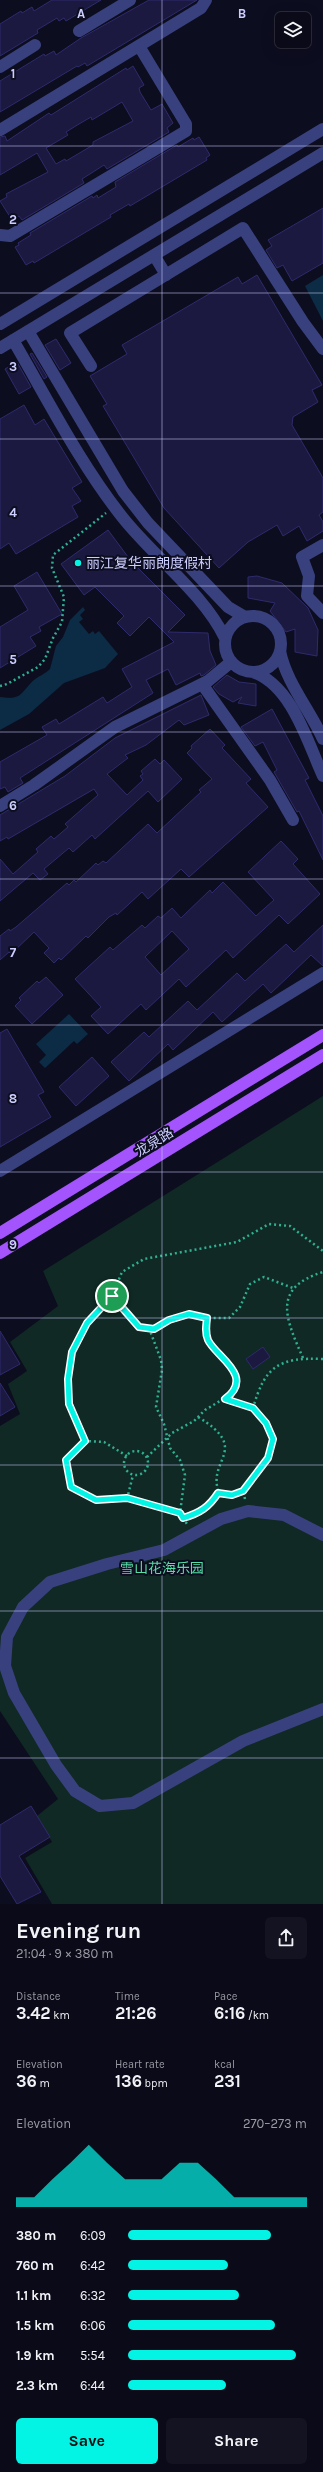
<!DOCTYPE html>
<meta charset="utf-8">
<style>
:root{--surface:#0a0a18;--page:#131321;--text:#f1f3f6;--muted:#999aa2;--line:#2a2b37;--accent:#03f4e5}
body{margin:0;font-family:Karla,"Noto Sans SC",sans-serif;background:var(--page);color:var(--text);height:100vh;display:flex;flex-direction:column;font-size:15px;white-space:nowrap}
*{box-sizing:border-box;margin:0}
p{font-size:13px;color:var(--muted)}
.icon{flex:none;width:22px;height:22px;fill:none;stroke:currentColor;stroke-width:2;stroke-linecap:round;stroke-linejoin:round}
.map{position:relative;height:1904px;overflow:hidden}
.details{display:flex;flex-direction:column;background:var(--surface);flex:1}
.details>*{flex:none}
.buttons{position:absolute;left:275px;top:12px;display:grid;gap:8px}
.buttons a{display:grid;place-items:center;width:36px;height:36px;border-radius:6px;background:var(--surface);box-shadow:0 4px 16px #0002,0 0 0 1px var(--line);font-size:20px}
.pin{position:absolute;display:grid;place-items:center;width:34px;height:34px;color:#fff;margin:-17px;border:2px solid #fff;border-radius:50%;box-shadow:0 1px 4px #0007}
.round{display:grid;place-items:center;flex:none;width:42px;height:42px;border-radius:6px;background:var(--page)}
.overview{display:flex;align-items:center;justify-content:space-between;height:68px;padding:0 16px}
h1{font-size:22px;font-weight:700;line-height:30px}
.metrics{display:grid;grid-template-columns:repeat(3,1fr);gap:6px;height:68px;padding:4px 16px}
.metrics div{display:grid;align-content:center}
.metrics b{font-size:17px;font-weight:700}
.metrics small{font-size:11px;font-weight:400}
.metrics p{font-size:11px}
.chart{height:112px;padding:8px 16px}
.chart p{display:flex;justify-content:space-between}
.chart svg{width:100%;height:72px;margin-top:4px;fill:var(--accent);opacity:.7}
.action{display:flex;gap:8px;margin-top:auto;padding:8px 16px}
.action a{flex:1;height:46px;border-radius:6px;background:var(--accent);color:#111;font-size:16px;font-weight:700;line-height:46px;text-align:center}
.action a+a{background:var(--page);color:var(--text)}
ul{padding:0 16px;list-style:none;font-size:13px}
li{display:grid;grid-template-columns:64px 48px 1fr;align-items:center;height:30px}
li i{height:10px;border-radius:5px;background:var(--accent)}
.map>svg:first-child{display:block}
.green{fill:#102924}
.water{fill:#0c2b44}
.building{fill:#1b1940;stroke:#2e2b6c;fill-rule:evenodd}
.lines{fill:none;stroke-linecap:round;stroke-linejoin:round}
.path{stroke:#2fb093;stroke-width:2.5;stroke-dasharray:2 3;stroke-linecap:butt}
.minor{stroke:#38417e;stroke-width:12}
.major{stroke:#a354fd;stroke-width:12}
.route-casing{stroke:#fff;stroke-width:8}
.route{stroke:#03f4e5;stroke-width:5}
.grid{fill:none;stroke:#cccefe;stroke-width:1;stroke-opacity:0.55}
.poi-dot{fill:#03f4e5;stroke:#0d0d20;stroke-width:1.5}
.labels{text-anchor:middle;stroke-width:4;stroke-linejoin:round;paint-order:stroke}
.poi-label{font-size:14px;fill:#cccefe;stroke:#0d0d20;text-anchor:start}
.street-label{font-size:14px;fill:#cccefe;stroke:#0d0d20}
.park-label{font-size:14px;fill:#59dda7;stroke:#0d0d20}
.grid-label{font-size:13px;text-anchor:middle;font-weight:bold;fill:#cccefe;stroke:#0d0d20;stroke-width:4;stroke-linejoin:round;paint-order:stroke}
</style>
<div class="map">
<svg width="323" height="1904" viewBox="0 0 323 1904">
<rect width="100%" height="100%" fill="#0d0d20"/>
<!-- green -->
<path class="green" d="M323,1096V1904H52L25,1858L52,1842L37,1816L58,1799L0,1711V1426L20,1414L8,1384L27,1371L10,1342L58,1306L43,1271Z"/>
<!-- water -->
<path class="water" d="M323,275V321L305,286Z
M83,607L85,610L80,615L83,619L79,622L89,634L93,631L95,634L99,631L118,654L105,668L64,683L29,714L0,730V697C23,700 19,694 34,680C39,676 45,674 50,669L56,646L63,637L70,620Z
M69,1014L88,1034L77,1044L74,1041L45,1068L39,1062L46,1055L36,1044Z"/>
<!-- building -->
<path class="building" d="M52,0H101L66,21L64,18L59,21L57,18L37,30L38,33L0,56V24L21,11L22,13L32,7L34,11Z
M149,0H197L87,66L85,63L78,67L77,66L0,112V81L44,54L45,56L54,51L56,55L81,38Z
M133,66L144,85L139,88L140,92L151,110L162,104L173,123L167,128L169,132L107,169L104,165L82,179L84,183L22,220L19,216L12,220L0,201L7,197L6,194L48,172L37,153L0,175V137L5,136L7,141L49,113L51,115L126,68L127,70ZM122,102L133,121L93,142V145L66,161L65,159L56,164L46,148L68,135L66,132L79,124L91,117L92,120Z
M199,137L210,155L206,158L207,160L130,206L129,204L110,215L111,217L34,263L33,261L26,265L15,247L19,245L18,243L31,235L30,233L92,196L93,198L97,195L98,198L116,187L115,182L177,145L178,147L193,138L194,140Z
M323,208V263L292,281L283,265L277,268L266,250L272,246L268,240Z
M257,275L322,385L312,390L318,402L293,417L292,425L323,478V512L319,515L323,522V531L307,541L299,526L283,536L277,525L248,542L219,568L164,508L103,406L107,404L90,376L127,354L122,345L238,277L242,284Z
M56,339L71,363L60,370L45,345Z
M32,353L47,377L44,379L30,354Z
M17,362L31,387L19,394L5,369Z
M24,405L35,425L44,419L82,482L72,488L81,501L72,506L78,517L16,554L9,543L0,549V419Z
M108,530L131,561L185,615L168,632L208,633L210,651L216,665L204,675L201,676L200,673L176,685L168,669L146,680L153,693L20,778L23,783L8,792L5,787L0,789V762L47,735L42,727L56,719L59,724L103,697L107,703L132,687L122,669L174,642L149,617L130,636L117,623L124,616L95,587L84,595L61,564Z
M37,572L62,614L39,627L41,631L30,637L36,646L0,668V627L28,610L14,586Z
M257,576L282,583L308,608L318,630L317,656L295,652V629L286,632L270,611L275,603L248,598V577Z
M227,675L239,682L256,684V706L238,703L242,697L233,702L219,694L213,687Z
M201,695L209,715L184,725L179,720L146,745L125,755L128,758L107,774L127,795L143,780L140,776L143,774L141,771L155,759L160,764L164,760L182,779L158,802L148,791L95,839L92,835L73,852L69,848L44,869L48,874L40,880L33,873L0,901V859L13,874L38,852L36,849L51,836L54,839L68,827L65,824L98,795L94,789L8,839L7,837L0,841V815L65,776L115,738Z
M272,709L309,778L305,780L323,816V860L299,811L297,812L274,772L277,770L263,742L255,746L241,727Z
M210,729L225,745L222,748L251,779L246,783L268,807L189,877L181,869L148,899L142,892L117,915L116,913L109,917L88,938L86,936L61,960L59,958L54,963L44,953L49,948L34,932L11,954L9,952L0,960V936L9,929L10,931L16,927L67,883L69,885L74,880L76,882L96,863L98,865L103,861L106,863L148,824L157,833L201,792L199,790L212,779L187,753L192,748L191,746Z
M281,841L298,859L293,864L320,894L288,924L279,915L233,958L226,950L186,987L179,979L146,1010L141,1004L108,1034L91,1016L101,1007L75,979L110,947L113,950L142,925L145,928L158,916L161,918L172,908L181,918L210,890L212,893L223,882L256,916L274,900L248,872ZM172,931L189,949L161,975L145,957Z
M323,925V966L311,955L271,993L263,984L222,1022L213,1012L173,1050L168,1044L129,1081L111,1062L144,1032L149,1037L188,1001L197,1010L237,973L245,981L286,944L294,952Z
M46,977L63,995L32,1024L15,1006L21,1000L19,998L37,981L39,983Z
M7,1029L44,1092L38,1095L51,1117L0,1147V1033Z
M92,1057L109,1076L76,1106L59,1087Z
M0,1331L20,1364L0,1375Z
M263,1347L270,1357L253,1369L246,1359Z
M0,1383L15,1407L0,1416Z
M31,1806L50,1837L19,1856L41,1892L17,1904L0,1876V1825Z"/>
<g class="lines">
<!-- path -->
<path class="path" d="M0,686L7,684L38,667L45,659L53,638L62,622L64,597L52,568L53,555L106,513
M112,1296L139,1327L154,1329L169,1319L189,1314L207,1318H229L240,1307L250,1284L264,1277L293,1288
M149,1328L161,1360L162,1370L156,1407L164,1424L170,1448L180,1460L185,1475L180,1513
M303,1358C286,1319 271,1288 323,1272
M225,1399L253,1408
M198,1417C252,1450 206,1459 219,1493L232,1495L243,1491
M85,1441L69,1404L68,1379L72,1352L87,1323L112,1296L122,1272L144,1259L237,1242L269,1224L290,1226L323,1251
M124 1463a12 12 0 1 1 24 0a12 12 0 1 1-24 0Z
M127,1456L104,1442L85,1441L66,1460L71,1487L96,1500L127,1499L180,1513L187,1524
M147,1457L172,1433L194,1421L205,1410L230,1395L234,1387L236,1378L228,1361L209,1342L206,1333L207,1318
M127,1499L133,1475
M245,1499L243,1491C269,1456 287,1445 253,1408C265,1366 279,1357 323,1359
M183,1518C200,1514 209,1507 219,1493"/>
<!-- minor -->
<path class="minor" d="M79,31L130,0
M0,67L35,45
M0,130L201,8L206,0
M0,235L10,236L186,131V124L139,46
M154,255L166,275
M0,324L323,129
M28,331L123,491L148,523L228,607L245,617
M13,340C48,400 80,464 123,518C155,558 203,593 225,638
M0,348L323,153
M91,366L70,333L243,228L303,322L323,349
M323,545L302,557L309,576L307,596L323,613
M225 644a28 28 0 1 1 56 0a28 28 0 1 1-56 0Z
M280,651C286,682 310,710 323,739
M253,672C292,686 307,741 323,776
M202,684L270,780L293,820
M0,806L34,785L115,727L208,681L231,662
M0,1171L323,973
M323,1535L284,1515L248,1511L221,1519L164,1550L107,1564L50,1582L23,1607L7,1637L5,1666L14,1693L56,1765L75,1791L100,1806L133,1803L243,1741L323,1709"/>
<!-- major -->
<path class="major" d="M0,1233L323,1035
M0,1253L323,1055"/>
</g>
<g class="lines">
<!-- route casing -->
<g class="route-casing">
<path id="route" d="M112,1296L139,1327L154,1329L169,1320L189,1314L207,1318C206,1326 205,1333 208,1340C215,1356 256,1376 225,1399L253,1408L266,1423L273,1439L268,1458L243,1491L232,1495L218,1493C209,1507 200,1513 183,1518L180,1513L127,1498L96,1500L71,1487L66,1460L85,1441L69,1404L68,1379L72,1352L87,1323Z"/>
</g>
<!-- route -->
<use href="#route" class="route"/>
</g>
<!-- grid -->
<path class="grid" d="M162,0V1904M0,146H323M0,293H323M0,439H323M0,586H323M0,732H323M0,879H323M0,1025H323M0,1172H323M0,1318H323M0,1465H323M0,1611H323M0,1758H323"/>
<!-- markers -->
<circle class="poi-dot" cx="78" cy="563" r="4"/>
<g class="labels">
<!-- poi labels -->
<g class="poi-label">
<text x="86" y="568">丽江复华丽朗度假村</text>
</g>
<!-- street labels -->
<g class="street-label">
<text transform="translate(154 1142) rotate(-32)" y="5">龙泉路</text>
</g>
<!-- park labels -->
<g class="park-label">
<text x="162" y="1573">雪山花海乐园</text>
</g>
</g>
<g class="grid-label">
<text x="81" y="18">A</text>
<text x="242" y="18">B</text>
<text x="13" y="78">1</text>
<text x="13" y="224">2</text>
<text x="13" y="371">3</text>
<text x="13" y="517">4</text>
<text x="13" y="664">5</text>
<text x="13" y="810">6</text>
<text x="13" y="957">7</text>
<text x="13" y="1103">8</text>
<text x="13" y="1249">9</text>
</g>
</svg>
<div class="buttons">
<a><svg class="icon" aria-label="layers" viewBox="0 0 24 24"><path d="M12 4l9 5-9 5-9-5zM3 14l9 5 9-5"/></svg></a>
</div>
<div class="pin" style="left:112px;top:1296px;background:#1e9e55"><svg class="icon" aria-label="arrive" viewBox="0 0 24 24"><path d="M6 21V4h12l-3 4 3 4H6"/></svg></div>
</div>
<section class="details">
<div class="overview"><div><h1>Evening run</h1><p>21:04 · 9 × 380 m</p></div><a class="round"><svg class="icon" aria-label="share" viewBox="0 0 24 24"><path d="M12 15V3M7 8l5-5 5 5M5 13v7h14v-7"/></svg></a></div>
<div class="metrics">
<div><p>Distance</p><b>3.42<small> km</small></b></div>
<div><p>Time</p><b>21:26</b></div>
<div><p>Pace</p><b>6:16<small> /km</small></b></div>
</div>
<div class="metrics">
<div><p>Elevation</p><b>36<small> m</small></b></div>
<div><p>Heart rate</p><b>136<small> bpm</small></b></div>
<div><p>kcal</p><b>231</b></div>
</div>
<div class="chart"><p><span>Elevation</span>270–273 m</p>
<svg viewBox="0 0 160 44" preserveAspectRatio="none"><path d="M0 44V38L10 38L20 27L30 17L40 6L50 17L60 27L70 27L80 27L90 17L100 17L110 27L120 38L130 38L140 38L150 38L160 38V44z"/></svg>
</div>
<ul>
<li><b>380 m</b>6:09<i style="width:80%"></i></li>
<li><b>760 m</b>6:42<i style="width:56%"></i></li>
<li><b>1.1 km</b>6:32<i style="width:62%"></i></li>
<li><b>1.5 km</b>6:06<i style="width:82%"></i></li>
<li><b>1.9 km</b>5:54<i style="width:94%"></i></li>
<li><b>2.3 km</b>6:44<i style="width:55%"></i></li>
</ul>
<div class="action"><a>Save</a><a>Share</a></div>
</section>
